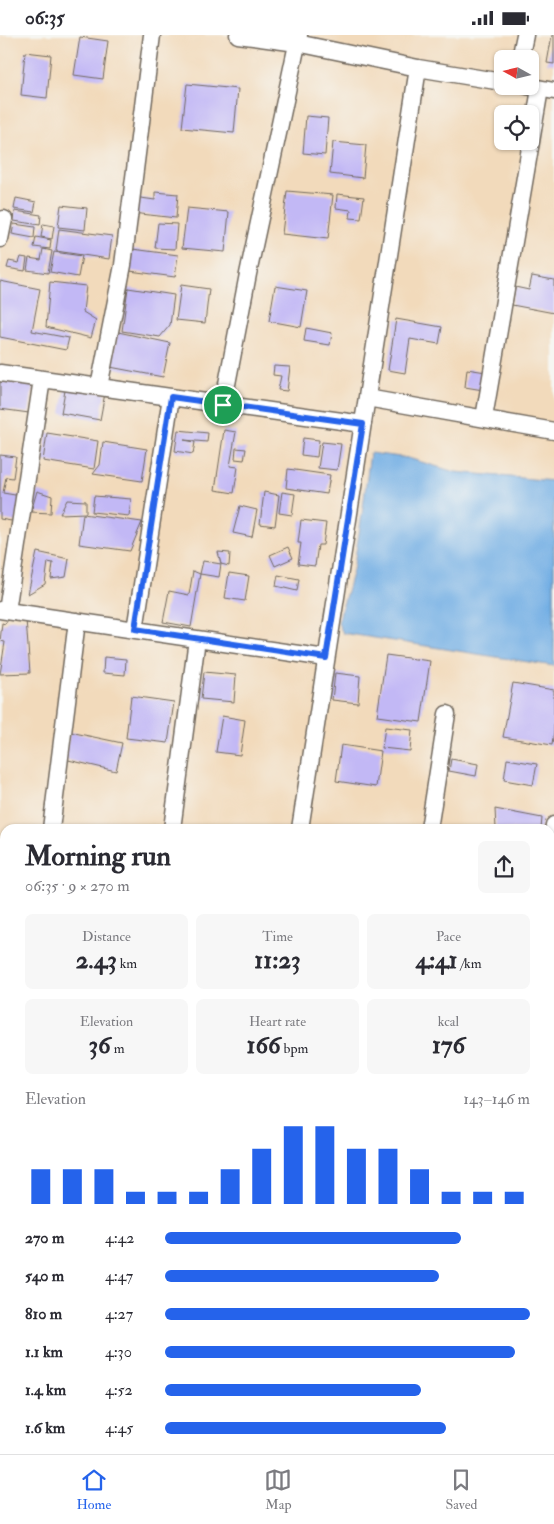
<!DOCTYPE html>
<meta charset="utf-8">
<style>
:root{--surface:#fff;--page:#f7f7f7;--text:#2b2b33;--muted:#7c7c81;--line:#e1e1e2;--accent:#2563eb}
body{margin:0;font-family:"IM FELL Double Pica",serif;background:var(--page);color:var(--text);height:100vh;display:flex;flex-direction:column;font-size:19px;white-space:nowrap}
*{box-sizing:border-box;margin:0}
p{font-size:16px;color:var(--muted)}
.icon{flex:none;width:28px;height:28px;fill:none;stroke:currentColor;stroke-width:2;stroke-linecap:round;stroke-linejoin:round}
.map{position:relative;flex:1;overflow:hidden}
.drawer{position:absolute;left:0px;top:789px;width:555px;height:631px;display:flex;flex-direction:column;background:var(--surface);border-radius:15px 15px 0 0;box-shadow:0 1px 4px #0004}
.drawer>*{flex:none}
.needle{width:32px;rotate:278deg}
.fabs{position:absolute;left:494px;top:15px;display:grid;gap:10px}
.fabs a{display:grid;place-items:center;width:45px;height:45px;border-radius:8px;background:var(--surface);box-shadow:0 1px 4px #0004;font-size:25px}
.pin{position:absolute;display:grid;place-items:center;width:42px;height:42px;color:#fff;margin:-21px;border:2px solid #fff;border-radius:50%;box-shadow:0 1px 5px #0007}
.round{display:grid;place-items:center;flex:none;width:52px;height:52px;border-radius:8px;background:var(--page)}
.headline{display:flex;align-items:center;justify-content:space-between;height:85px;padding:0 25px}
h1{font-size:28px;font-weight:700;line-height:38px}
.stats{display:grid;grid-template-columns:repeat(3,1fr);gap:8px;height:85px;padding:5px 25px}
.stats div{display:grid;align-content:center;border-radius:8px;background:var(--page);text-align:center}
.stats b{font-size:25px;font-weight:700}
.stats small{font-size:14px;font-weight:400}
.stats p{font-size:14px}
.chart{height:140px;padding:10px 25px}
.chart p{display:flex;justify-content:space-between}
.chart svg{width:100%;height:90px;margin-top:5px;stroke:var(--accent);stroke-width:6}
ul{padding:0 25px;list-style:none;font-size:16px}
li{display:grid;grid-template-columns:80px 60px 1fr;align-items:center;height:38px}
li i{height:12px;border-radius:6px;background:var(--accent)}
.status{display:flex;justify-content:space-between;align-items:center;height:35px;padding:0 25px;background:var(--surface);direction:ltr}
.status svg{height:14px;fill:currentColor}
.menu{display:flex;justify-content:space-around;align-items:center;height:70px;border-top:1px solid var(--line);background:var(--surface);font-size:14px;color:var(--muted)}
.menu a{display:grid;justify-items:center;gap:2px}
.menu .selected{color:var(--accent)}
.map>svg:first-child{display:block}
.water{fill:#72aee4;stroke:#4e6c88}
.building{fill:#c2b8f5}
.lines{fill:none;stroke-linecap:round;stroke-linejoin:round}
.minor-casing{stroke:#71685d;stroke-width:19}
.minor{stroke:#fff;stroke-width:16}
.route-casing{stroke:#fff;stroke-width:10}
.route{stroke:#2563eb;stroke-width:6}
</style>
<div class="status"><b>06:35</b><svg viewBox="0 0 49 12"><path d="M0 12V9h3v3zM5 12V6h3v6zM10 12V3h3v9zM15 12V0h3v12zM26 1h20v11H26zM47 4h2v5h-2z"/></svg></div>
<div class="map">
<svg width="554" height="1419" viewBox="0 0 554 1419">
<rect width="100%" height="100%" fill="#f6f6f2"/>
<filter id="ink" filterUnits="userSpaceOnUse"><feTurbulence type="fractalNoise" baseFrequency=".02" numOctaves="2"/><feDisplacementMap in="SourceGraphic" scale="10" xChannelSelector="R" yChannelSelector="G"/><feConvolveMatrix kernelMatrix="1 2 1 2 8 2 1 2 1" color-interpolation-filters="sRGB"/></filter>
<filter id="wash" filterUnits="userSpaceOnUse"><feTurbulence type="fractalNoise" baseFrequency=".0096" numOctaves="4" result="noise"/><feDisplacementMap in="SourceGraphic" scale="20" xChannelSelector="R" yChannelSelector="G"/><feGaussianBlur stdDeviation="1.12" result="paint"/><feColorMatrix in="noise" values="0 0 0 0 0 0 0 0 0 0 0 0 0 0 0 0 0 1.4 0 .05"/><feComposite in="paint" operator="in"/></filter>
<g filter="url(#wash)">
<rect width="100%" height="100%" fill="#f2dabb"/>
<!-- water -->
<path class="water" d="M370,418L408,423L455,437L554,446V631L343,598L338,588L353,535L362,480Z"/>
<g id="blocks">
<!-- building -->
<path class="building" d="M552,0H554V29L547,28Z
M80,2L108,6L103,44L74,40Z
M25,17L51,20L47,63L21,60Z
M187,49L238,54L234,98L182,93Z
M306,81L328,83L325,120L303,118Z
M333,107L366,110L363,143L330,139Z
M287,156L333,160L328,204L282,199Z
M155,157L178,159L176,183L132,178L134,162L155,165Z
M337,159L364,162L361,184L350,183L351,175L336,173Z
M16,163L36,167L34,177L14,174Z
M61,170L87,173L85,195L58,192Z
M187,173L229,177L225,217L182,213Z
M15,176L41,180L40,190L14,186Z
M158,188L177,189L175,214L155,213Z
M14,189L35,192L34,203L12,199Z
M43,189L54,191L52,204L41,202Z
M59,194L112,201L109,224L56,216Z
M36,202L51,205L50,214L34,212Z
M125,213L178,220L175,242L122,235Z
M43,214L52,216L48,238L27,235L29,223L41,225Z
M54,217L82,221L78,242L50,237Z
M21,222L27,223L25,236L7,233L9,226L19,228Z
M532,241L554,245V278L512,270L515,252L529,255Z
M0,246L40,254L32,296L69,303L66,315L0,302Z
M50,247L86,251L83,277L96,285L91,303L46,292Z
M181,250L209,254L205,288L176,285Z
M275,251L307,256L301,292L269,286Z
M128,253L174,260L170,290L160,302L122,296Z
M396,284L442,292L439,309L410,304L405,338L388,335Z
M306,293L332,298L330,310L304,306Z
M118,297L170,308L163,342L110,332Z
M274,331L290,332L287,356L278,355L281,341L273,340Z
M467,334L486,337L483,355L465,352Z
M0,346L33,351L29,378L0,374Z
M66,350L105,358L100,385L61,378Z
M178,395L208,398L207,407L184,405L195,407L193,419L175,416Z
M224,395L236,397L230,431L238,432L234,458L215,455Z
M47,398L98,406L94,434L43,426Z
M303,403L319,405L317,422L301,420Z
M103,407L147,414L142,446L93,439L100,430Z
M322,407L341,409L337,435L318,433Z
M236,413L246,414L244,425L235,424Z
M0,420L16,422L13,443L6,442L3,458L21,461L17,487L0,484Z
M288,434L330,440L327,459L286,453Z
M37,456L52,461L51,478L31,477Z
M264,457L279,460L275,491L260,489Z
M282,457L295,459L292,480L279,478Z
M94,461L131,464L129,481L92,477Z
M67,465L86,466V478L60,479Z
M240,471L257,475L252,502L233,498Z
M83,479L142,487L130,516L79,509Z
M301,485L326,488L323,510H318L315,531L298,529L301,508H298Z
M288,512L293,523L275,531L270,520Z
M37,517L69,524L66,542L51,544L53,528L48,527L45,549L28,559Z
M218,517L230,518L229,531L221,529L219,542L200,539L203,526L221,529Z
M193,536L200,539L191,592L163,587L169,556L189,560Z
M229,538L249,541L245,566L225,563Z
M278,540L299,544L297,556L276,551Z
M26,584L30,638L0,639L5,607L0,606L2,588L5,589L8,585Z
M386,620L430,626L421,687L377,681Z
M104,622L126,624L125,640L103,638Z
M204,637L236,640L234,667L201,664Z
M335,638L360,641L358,668L332,665Z
M513,648L554,655V696L552,710L503,702Z
M131,661L174,667L168,708L126,703Z
M222,681L245,685L240,720L216,717Z
M385,692L412,695L410,716L382,713Z
M70,697L122,708L116,736L64,724Z
M341,710L381,716L376,752L336,746Z
M451,724L478,729L476,741L449,736Z
M507,724L537,729L533,750L504,745Z
M495,774L542,783L541,794H496Z
M0,849L5,850V885L0,884Z
M550,866L554,867V894L550,893Z
M3,959H5V984L0,983V971Z
M0,1030L5,1031V1066H0Z
M550,1030L554,1031L551,1052H550Z
M0,1081L5,1082V1128H0Z
M0,1227L5,1228V1249L0,1248Z
M0,1253H5V1285L0,1300Z
M127,1415H187L186,1419H127Z
M314,1415H360L359,1419H313Z
M412,1415H442L446,1419H409Z"/>
</g>
</g>
<g filter="url(#ink)">
<use href="#blocks" fill-opacity="0" stroke="#71685d" stroke-width="1"/>
<g class="lines">
<!-- minor casing -->
<g class="minor-casing">
<path id="minor" d="M238,0L297,8L418,33L502,47
M520,24L525,0
M527,51L554,56
M0,204L4,184
M0,338L363,389
M99,352L123,230L152,0
M367,363L554,396
M223,370L248,239L299,0
M484,383L540,54
M0,575L326,623
M7,576L42,344
M135,595L171,362
M51,794L77,586
M172,794L197,604
M300,794L418,33
M429,794L447,679
M550,813L554,790
M0,841L5,843
M550,991L554,992
M550,1413L554,1406
M0,1419L5,1388
M121,1419L122,1415
M305,1419L306,1415
M379,1419L380,1415"/>
</g>
<!-- minor -->
<use href="#minor" class="minor"/>
</g>
</g>
<g class="lines" filter="url(#ink)">
<!-- route casing -->
<g class="route-casing">
<path id="route" d="M171,362L363,389L326,623L135,594Z"/>
</g>
<!-- route -->
<use href="#route" class="route"/>
</g>
</svg>
<div class="fabs">
<a><svg class="needle" viewBox="-14 -14 28 28"><path d="M0-13l5 13h-10z" fill="#e53935"/><path d="M0 13l5-13h-10z" fill="#7c7c81"/></svg></a>
<a><svg class="icon" aria-label="locate" viewBox="0 0 24 24"><circle cx="12" cy="12" r="6"/><path d="M12 2v4M12 18v4M2 12h4M18 12h4"/></svg></a>
</div>
<div class="pin" style="left:223px;top:370px;background:#1e9e55"><svg class="icon" aria-label="arrive" viewBox="0 0 24 24"><path d="M6 21V4h12l-3 4 3 4H6"/></svg></div>
<section class="drawer">
<div class="headline"><div><h1>Morning run</h1><p>06:35 · 9 × 270 m</p></div><a class="round"><svg class="icon" aria-label="share" viewBox="0 0 24 24"><path d="M12 15V3M7 8l5-5 5 5M5 13v7h14v-7"/></svg></a></div>
<div class="stats">
<div><p>Distance</p><b>2.43<small> km</small></b></div>
<div><p>Time</p><b>11:23</b></div>
<div><p>Pace</p><b>4:41<small> /km</small></b></div>
</div>
<div class="stats">
<div><p>Elevation</p><b>36<small> m</small></b></div>
<div><p>Heart rate</p><b>166<small> bpm</small></b></div>
<div><p>kcal</p><b>176</b></div>
</div>
<div class="chart"><p><span>Elevation</span>143–146 m</p>
<svg viewBox="0 0 160 44" preserveAspectRatio="none"><path d="M5 44V27M15 44V27M25 44V27M35 44V38M45 44V38M55 44V38M65 44V27M75 44V17M85 44V6M95 44V6M105 44V17M115 44V17M125 44V27M135 44V38M145 44V38M155 44V38"/></svg>
</div>
<ul>
<li><b>270 m</b>4:42<i style="width:81%"></i></li>
<li><b>540 m</b>4:47<i style="width:75%"></i></li>
<li><b>810 m</b>4:27<i style="width:100%"></i></li>
<li><b>1.1 km</b>4:30<i style="width:96%"></i></li>
<li><b>1.4 km</b>4:52<i style="width:70%"></i></li>
<li><b>1.6 km</b>4:45<i style="width:77%"></i></li>
</ul>
</section>
</div>
<nav class="menu">
<a class="selected"><svg class="icon" aria-label="home" viewBox="0 0 24 24"><path d="M3 11l9-7 9 7M6 9v11h12V9"/></svg>Home</a>
<a><svg class="icon" aria-label="map" viewBox="0 0 24 24"><path d="M3 6l6-2 6 2 6-2v14l-6 2-6-2-6 2zM9 4v14M15 6v14"/></svg>Map</a>
<a><svg class="icon" aria-label="saved" viewBox="0 0 24 24"><path d="M7 4h10v16l-5-4-5 4z"/></svg>Saved</a>
</nav>
